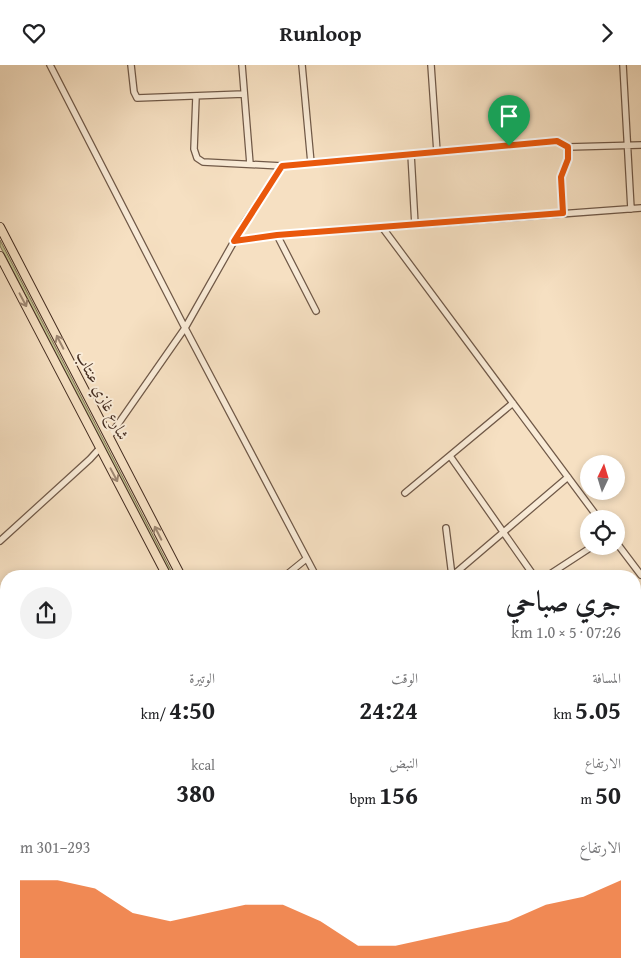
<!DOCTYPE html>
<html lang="ar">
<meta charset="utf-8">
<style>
:root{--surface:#fff;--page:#f2f2f2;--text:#202124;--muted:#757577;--accent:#ea580c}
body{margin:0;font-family:"Gentium Book Plus",Amiri,serif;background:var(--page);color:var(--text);direction:rtl;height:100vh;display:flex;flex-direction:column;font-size:19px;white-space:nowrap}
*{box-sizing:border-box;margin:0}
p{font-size:16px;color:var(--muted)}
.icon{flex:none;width:28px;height:28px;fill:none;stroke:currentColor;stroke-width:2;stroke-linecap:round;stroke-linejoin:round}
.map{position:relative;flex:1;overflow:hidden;direction:ltr}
.details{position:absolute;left:0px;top:505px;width:641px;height:406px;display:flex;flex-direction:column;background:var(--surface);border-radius:20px 20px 0 0;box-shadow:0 2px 8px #0003;direction:rtl}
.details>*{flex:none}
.needle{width:32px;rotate:4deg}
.tools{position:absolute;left:580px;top:390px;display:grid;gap:10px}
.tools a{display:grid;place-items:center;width:45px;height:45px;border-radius:50%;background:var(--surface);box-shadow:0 2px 8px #0003;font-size:25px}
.pin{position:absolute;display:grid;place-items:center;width:42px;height:42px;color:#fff;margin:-51px -21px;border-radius:50% 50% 50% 0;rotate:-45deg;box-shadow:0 0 5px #0007}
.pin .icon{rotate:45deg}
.round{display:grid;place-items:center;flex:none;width:52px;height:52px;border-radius:26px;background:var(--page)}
.summary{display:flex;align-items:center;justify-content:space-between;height:85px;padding:0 20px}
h1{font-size:28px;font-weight:700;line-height:38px}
.stats{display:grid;grid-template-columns:repeat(3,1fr);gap:8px;height:85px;padding:5px 20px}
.stats div{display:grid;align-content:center}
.stats b{font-size:25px;font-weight:700}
.stats small{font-size:14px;font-weight:400}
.stats p{font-size:14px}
.chart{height:140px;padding:10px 20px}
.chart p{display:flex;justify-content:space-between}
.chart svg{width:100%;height:90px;margin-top:5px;fill:var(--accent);opacity:.7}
header{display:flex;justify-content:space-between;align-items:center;height:65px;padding:0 20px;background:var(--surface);font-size:22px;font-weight:700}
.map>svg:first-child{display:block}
.green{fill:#c1c18f;stroke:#827658}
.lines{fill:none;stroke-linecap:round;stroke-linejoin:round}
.minor-casing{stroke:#705948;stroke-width:8}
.highway-casing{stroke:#442c20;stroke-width:10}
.minor{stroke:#f9ebd7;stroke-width:5.5}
.highway{stroke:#f6e0c2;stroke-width:8}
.oneway{stroke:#9d8671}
.route-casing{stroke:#fff;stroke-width:10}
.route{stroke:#ea580c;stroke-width:6}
.labels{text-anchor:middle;stroke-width:4;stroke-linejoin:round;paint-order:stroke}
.street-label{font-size:16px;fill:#442c20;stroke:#f9ebd7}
</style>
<header><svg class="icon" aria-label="forward" viewBox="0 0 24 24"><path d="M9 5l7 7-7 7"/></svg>Runloop<svg class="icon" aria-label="heart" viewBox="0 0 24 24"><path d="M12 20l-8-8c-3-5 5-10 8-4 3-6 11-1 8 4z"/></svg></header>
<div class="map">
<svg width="641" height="911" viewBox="0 0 641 911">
<rect width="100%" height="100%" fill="#f6e0c2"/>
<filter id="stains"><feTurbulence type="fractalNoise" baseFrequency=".004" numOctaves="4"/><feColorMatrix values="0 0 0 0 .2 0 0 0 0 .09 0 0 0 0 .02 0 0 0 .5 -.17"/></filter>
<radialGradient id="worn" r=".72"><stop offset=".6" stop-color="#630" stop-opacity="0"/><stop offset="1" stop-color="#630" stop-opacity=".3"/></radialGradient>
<!-- green -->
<path class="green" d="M0,175L174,511H170L0,181Z"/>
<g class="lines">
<!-- minor casing -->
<g class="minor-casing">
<path id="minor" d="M50,0L185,263L316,511
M131,0L134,27L137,33L244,29
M242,0L250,99
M302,0L311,98
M431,0L437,87
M623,0L631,144
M196,32L194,84L197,93L203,97L282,101L557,76L568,82L641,80
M411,89L415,160
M563,148L561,112L568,93V82
M382,162L599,454
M277,170L316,246
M234,176L277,170L641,143
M109,372L185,263L245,157L282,101
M450,391L534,511
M405,428L513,338
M446,463L452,511
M0,476L90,394L100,383
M616,477L641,510
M285,511L306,494
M452,511L568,412
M547,511L593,481
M635,712L641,710
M306,905L310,911
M319,905L323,911
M238,911L246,905
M256,911L259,909"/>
</g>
<!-- highway casing -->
<g class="highway-casing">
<path id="highway" d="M0,162L181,511
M0,191L167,511
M412,905L416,911
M424,905L428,911"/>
</g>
<!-- minor -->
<use href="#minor" class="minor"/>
<!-- highway -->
<use href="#highway" class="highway"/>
</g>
<!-- one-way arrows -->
<defs><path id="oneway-shaft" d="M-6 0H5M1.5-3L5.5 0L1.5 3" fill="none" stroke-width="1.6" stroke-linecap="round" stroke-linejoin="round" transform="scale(1.25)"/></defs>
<g class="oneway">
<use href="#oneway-shaft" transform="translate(23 235) rotate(62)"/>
<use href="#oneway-shaft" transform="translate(60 277) rotate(-117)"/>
<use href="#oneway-shaft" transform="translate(114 410) rotate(62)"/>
<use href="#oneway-shaft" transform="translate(158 468) rotate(-117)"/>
</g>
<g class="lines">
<!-- route casing -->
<g class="route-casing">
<path id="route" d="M557,76L568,82V94L561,112L563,148L277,170L234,176L282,101Z"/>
</g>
<!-- route -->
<use href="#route" class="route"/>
</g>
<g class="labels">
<!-- street labels -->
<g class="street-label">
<text transform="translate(103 330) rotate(63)" y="6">شارع غازي عنتاب</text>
</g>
</g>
<rect width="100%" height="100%" filter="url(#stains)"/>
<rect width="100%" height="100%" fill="url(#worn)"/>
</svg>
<div class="tools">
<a><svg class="needle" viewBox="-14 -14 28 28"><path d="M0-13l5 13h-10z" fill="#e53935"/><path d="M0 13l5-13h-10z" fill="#757577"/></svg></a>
<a><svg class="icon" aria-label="locate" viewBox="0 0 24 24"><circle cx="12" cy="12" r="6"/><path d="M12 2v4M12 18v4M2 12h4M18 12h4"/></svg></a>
</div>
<div class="pin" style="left:509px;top:81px;background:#1e9e55"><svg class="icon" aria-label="arrive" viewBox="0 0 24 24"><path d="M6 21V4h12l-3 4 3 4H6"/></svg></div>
<section class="details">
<div class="summary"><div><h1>جري صباحي</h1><p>07:26 · 5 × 1.0 km</p></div><a class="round"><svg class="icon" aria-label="share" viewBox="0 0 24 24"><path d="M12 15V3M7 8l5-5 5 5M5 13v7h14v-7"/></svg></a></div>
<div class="stats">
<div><p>المسافة</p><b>5.05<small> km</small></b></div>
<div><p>الوقت</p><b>24:24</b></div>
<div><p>الوتيرة</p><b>4:50<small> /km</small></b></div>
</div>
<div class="stats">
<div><p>الارتفاع</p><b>50<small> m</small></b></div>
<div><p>النبض</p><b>156<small> bpm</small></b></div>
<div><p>kcal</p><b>380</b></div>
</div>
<div class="chart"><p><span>الارتفاع</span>293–301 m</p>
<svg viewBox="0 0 160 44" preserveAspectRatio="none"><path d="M0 44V6L10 6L20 10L30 22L40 26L50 22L60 18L70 18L80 26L90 38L100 38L110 34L120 30L130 26L140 18L150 14L160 6V44z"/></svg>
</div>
</section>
</div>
